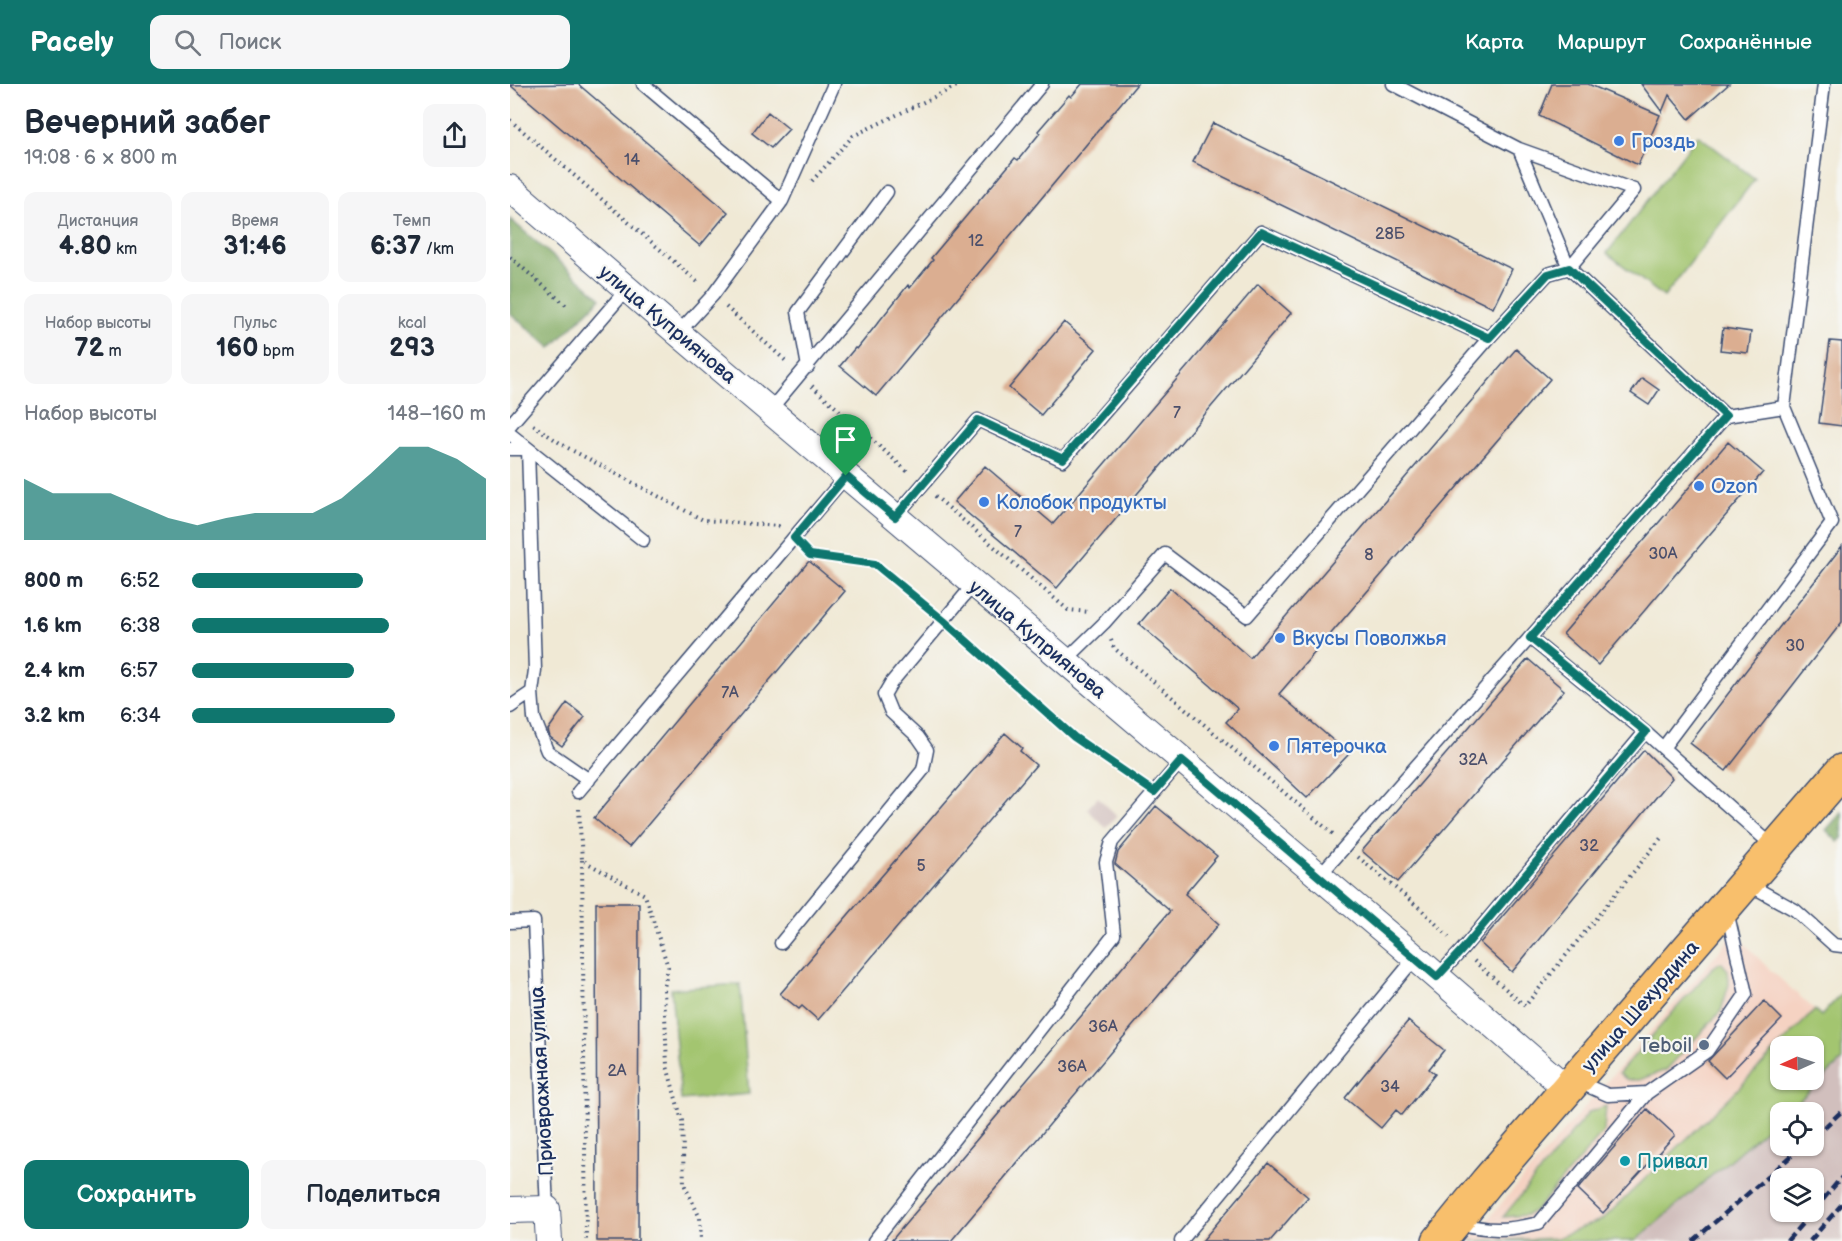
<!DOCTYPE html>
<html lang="ru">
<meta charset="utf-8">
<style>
:root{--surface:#fff;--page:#f6f6f7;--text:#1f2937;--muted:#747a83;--accent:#0f766e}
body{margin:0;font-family:"Balsamiq Sans",sans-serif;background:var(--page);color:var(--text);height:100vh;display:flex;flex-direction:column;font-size:22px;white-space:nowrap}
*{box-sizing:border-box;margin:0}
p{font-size:20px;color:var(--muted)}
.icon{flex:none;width:33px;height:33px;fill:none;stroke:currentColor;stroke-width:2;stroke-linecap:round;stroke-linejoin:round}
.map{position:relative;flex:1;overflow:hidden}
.details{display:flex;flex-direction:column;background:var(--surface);width:510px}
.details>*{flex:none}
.needle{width:39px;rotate:267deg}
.tools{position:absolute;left:1260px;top:952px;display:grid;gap:12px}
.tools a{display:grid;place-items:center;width:54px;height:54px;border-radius:12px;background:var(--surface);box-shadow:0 2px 4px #0004;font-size:30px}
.pin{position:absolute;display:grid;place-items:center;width:51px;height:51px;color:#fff;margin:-62px -26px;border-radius:50% 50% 50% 0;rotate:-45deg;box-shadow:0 0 6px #0007}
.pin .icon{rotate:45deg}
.round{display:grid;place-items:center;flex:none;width:63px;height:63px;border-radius:12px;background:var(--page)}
.head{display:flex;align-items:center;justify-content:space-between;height:102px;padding:0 24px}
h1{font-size:33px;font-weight:800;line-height:45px}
.figures{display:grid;grid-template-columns:repeat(3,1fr);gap:9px;height:102px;padding:6px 24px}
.figures div{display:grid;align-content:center;border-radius:12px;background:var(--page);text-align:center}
.figures b{font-size:26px;font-weight:800}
.figures small{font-size:16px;font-weight:400}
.figures p{font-size:16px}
.chart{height:168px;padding:12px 24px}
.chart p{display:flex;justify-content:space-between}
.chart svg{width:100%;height:108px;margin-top:6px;fill:var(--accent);opacity:.7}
.primary-button{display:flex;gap:12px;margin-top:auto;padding:12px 24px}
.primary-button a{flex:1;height:69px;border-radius:12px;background:var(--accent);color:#fff;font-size:24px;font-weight:800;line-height:69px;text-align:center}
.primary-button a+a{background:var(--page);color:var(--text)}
ul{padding:0 24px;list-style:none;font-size:20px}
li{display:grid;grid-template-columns:96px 72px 1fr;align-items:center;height:45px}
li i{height:15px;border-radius:8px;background:var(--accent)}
header{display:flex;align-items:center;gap:36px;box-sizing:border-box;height:84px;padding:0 30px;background:var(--accent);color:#fff}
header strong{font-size:28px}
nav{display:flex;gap:33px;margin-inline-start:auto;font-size:21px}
.search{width:420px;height:54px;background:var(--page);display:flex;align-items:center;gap:15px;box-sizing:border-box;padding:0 21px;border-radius:12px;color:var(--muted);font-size:22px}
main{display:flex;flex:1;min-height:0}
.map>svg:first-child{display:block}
.built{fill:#f5d2c2}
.industrial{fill:#d1bfbd;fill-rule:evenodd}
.green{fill:#a3c56f;stroke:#5f7a66;stroke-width:1.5;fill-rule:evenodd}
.forest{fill:#82aa62;stroke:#4e6c60;stroke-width:1.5}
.building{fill:#dbae91}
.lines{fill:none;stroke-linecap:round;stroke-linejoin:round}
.service-casing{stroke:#3b4b70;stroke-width:15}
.minor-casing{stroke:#3b4b70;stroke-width:28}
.primary-casing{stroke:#3b4b70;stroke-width:36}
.path{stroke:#3b4b70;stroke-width:4;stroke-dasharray:1.5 4.5;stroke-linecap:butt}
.service{stroke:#fff;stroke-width:12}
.minor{stroke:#fff;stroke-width:26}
.primary{stroke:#f8bf6c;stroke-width:33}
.rail{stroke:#1b2f5e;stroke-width:4.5;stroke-dasharray:9 4.5;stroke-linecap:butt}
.route-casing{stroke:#fff;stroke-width:12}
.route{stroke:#0f766e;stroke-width:8}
.shop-dot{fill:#3f7fe0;stroke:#f6f6f2;stroke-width:2}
.service-dot{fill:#5c6f8a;stroke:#f6f6f2;stroke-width:2}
.culture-dot{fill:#0f9aa8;stroke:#f6f6f2;stroke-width:2}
.labels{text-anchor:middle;stroke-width:4.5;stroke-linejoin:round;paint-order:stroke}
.number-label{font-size:16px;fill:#4b4f6b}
.shop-label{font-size:20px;fill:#366cbe;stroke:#f6f6f2;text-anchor:start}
.street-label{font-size:20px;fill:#1b2f5e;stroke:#f6f6f2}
.service-label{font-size:20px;fill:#4e5e75;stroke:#f6f6f2;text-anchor:end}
.culture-label{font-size:20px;fill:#0d838f;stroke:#f6f6f2;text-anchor:start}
</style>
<header>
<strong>Pacely</strong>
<div class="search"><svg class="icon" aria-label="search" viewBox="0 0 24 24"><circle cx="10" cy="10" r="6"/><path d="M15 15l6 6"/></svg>Поиск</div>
<nav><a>Карта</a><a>Маршрут</a><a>Сохранённые</a></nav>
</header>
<main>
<section class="details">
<div class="head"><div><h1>Вечерний забег</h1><p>19:08 · 6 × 800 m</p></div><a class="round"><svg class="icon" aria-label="share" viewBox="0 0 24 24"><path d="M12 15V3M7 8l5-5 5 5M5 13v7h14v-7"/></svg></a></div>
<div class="figures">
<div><p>Дистанция</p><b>4.80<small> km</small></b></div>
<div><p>Время</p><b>31:46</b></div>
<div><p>Темп</p><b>6:37<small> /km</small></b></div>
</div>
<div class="figures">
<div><p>Набор высоты</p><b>72<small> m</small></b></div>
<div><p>Пульс</p><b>160<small> bpm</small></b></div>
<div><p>kcal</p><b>293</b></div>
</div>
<div class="chart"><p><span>Набор высоты</span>148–160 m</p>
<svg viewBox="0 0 160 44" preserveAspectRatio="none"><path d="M0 44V19L10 25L20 25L30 25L40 30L50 35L60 38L70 35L80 33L90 33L100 33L110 27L120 17L130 6L140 6L150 11L160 19V44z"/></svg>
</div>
<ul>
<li><b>800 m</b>6:52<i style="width:58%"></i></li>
<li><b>1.6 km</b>6:38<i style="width:67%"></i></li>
<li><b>2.4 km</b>6:57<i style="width:55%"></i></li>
<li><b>3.2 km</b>6:34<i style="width:69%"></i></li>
</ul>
<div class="primary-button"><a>Сохранить</a><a>Поделиться</a></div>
</section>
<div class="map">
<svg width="1332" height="1157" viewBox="0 0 1332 1157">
<rect width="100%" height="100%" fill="#f6f6f2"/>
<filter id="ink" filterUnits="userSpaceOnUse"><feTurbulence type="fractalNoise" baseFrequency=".0167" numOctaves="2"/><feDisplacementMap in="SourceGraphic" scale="12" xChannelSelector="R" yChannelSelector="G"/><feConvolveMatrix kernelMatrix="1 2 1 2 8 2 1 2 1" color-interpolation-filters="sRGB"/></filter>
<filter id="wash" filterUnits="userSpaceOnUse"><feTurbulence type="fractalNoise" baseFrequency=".008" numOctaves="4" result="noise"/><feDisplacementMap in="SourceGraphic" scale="24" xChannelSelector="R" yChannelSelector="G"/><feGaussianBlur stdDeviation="1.35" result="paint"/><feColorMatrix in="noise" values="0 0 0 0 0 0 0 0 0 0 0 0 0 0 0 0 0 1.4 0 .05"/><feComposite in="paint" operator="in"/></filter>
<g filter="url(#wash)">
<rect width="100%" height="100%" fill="#f0e9d5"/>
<!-- built -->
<path class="built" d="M1225,849L1255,881L1305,926L1220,1013L1093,1135L1047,1154L959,1157Z"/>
<!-- industrial -->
<path class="industrial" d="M588,713L607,732L596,744L577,725Z
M1332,977V1157H1125L1270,1033V1062H1304V1029H1275ZM1270,1095H1304V1128H1270Z"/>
<!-- green -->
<path class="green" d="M1188,51L1245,95L1154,213L1097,169Z
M1211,878L1218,886L1219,900L1211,927L1156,986L1129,996H1117L1109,989L1202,884Z
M230,900L239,1010L171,1016L161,905Z
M1332,909V977L1281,1024L1275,1029H1270V1033L1125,1157H961L1047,1154L1093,1135L1220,1013L1305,926L1311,932ZM1270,963H1304V996H1270Z
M1096,1022L1094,1047L1027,1125L1017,1131L993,1133L1079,1028Z"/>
<!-- forest -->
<path class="forest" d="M0,135L91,214L41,264L0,229Z
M1332,728V754L1328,758L1316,746Z"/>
<g id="blocks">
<!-- building -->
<path class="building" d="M68,0L218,128L190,162L0,1Z
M572,0H627L366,312L330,282L345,264L347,265L398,201L400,204L423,176L421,174L505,74L508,76L530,49L528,47L559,11L561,13Z
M1042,0H1078L1150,31L1128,81L1029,32Z
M1131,0H1219L1179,35L1159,11L1152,28Z
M258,28L279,45L261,64L242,49Z
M703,39L1002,185L983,224L683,78Z
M748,200L781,229L547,504L444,418L475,382L543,440Z
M554,238L586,265L531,331L499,304Z
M1213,244L1241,248L1238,269L1210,266Z
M1320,257L1332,258V342L1309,339Z
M1006,265L1040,295L769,610L839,670L797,714L716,638L728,625L629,540L660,504L740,574Z
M1132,294L1149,306L1139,321L1121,309Z
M1218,358L1253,388L1088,581L1053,550Z
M1332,462V538L1216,687L1180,659Z
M299,477L335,507L119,763L84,734Z
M1018,575L1054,606L888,798L852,767Z
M57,619L75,633L52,662L40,653L38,646Z
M495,649L512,664L510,667L526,681L308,936L292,922L289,925L270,910Z
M1134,666L1162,694L1002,888L970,859Z
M646,722L707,772L675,810L709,840L441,1157H381L660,827L605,780L608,768Z
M86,819H129L128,1157H87Z
M1254,917L1272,935L1215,994L1198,977Z
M898,937L934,966L919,985L925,990L892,1031L886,1026L871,1044L835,1014Z
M1137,1025L1165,1051L1093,1129L1068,1105Z
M758,1079L798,1113L760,1157H692Z"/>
</g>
</g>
<g filter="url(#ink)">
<use href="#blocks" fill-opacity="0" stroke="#3b4b70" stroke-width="1.5"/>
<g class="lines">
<!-- service casing -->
<g class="service-casing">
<path id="service" d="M133,0L272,117L203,211L168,249
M883,0L1009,65L1124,106L1059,184L1216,332
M272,117L324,0
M298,283L288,228L377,108
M260,326L532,0
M0,341L117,205
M0,350L133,456
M0,365H18L25,586L22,608L0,623
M385,433L468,336L553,376L751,148L979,254
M1020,554L1135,648L1265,764
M555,577L594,539L655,470L737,532L979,254L1038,190L1059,184L1009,65
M22,608L24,634L37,667L79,696
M1153,664L1322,439L1274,323
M68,708L336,392
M809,792L1216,332L1274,323L1314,0
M1238,800L1285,826L1324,861L1332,862
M0,838L24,837L37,1125
M271,859L413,686L417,666L408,653L381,628L374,611L381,599L464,500
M927,893L952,866L1135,648
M1066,997L1098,1011L1137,1009L1197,967L1236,910L1217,827
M946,1139C981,1147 994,1147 1029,1139L1137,1009
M364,1157L604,851L596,778L602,758L672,676
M671,1157L905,874"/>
</g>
<!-- minor casing -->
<g class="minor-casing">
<path id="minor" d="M0,104L168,249L886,857L1057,1005
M0,1126L37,1125L39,1157"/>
</g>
<!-- primary casing -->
<g class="primary-casing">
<path id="primary" d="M929,1157L977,1098L1332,687"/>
</g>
<!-- path -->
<path class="path" d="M0,36L190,200
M302,97L343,52L451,0
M0,173L58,223
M216,223L277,278
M302,302L399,389
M23,341L56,363L193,436L268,442L271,444
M425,412L558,526L579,528
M295,466L300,471L365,480L421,526
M447,548L564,653L631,699
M601,556L604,564L823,750
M69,725L72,776L135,811L158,883L154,904L157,982L172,1037L174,1100L190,1134L191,1157
M848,773L912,826L939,853
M72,776L76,1157
M964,877L1015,922L1151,754"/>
<!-- service -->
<use href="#service" class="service"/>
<!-- minor -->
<use href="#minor" class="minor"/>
<!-- primary -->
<use href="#primary" class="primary"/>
<!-- rail -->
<path class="rail" d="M1304,1053L1332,1027
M1304,1126L1332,1093
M1183,1157L1293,1062
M1277,1157L1302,1128
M1300,1157L1332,1120"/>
</g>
</g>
<g class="lines" filter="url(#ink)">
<!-- route casing -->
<g class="route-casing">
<path id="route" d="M751,148L979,254L1038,190L1059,184L1216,332L1020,554L1136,648L952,866L927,893L672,676L644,708L564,653L434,537L365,480L300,471L284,454L336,392L385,433L468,336L553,375Z"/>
</g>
<!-- route -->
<use href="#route" class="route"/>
</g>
<!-- markers -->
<g class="shop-dot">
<circle cx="1109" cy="57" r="6"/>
<circle cx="1189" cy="402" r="6"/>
<circle cx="474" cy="418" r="6"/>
<circle cx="770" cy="554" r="6"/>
<circle cx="764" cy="662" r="6"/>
</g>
<circle class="service-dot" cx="1194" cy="961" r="6"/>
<circle class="culture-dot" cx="1115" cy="1077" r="6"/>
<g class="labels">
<!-- number labels -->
<g class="number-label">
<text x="122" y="81">14</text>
<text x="880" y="155">28Б</text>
<text x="466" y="162">12</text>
<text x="667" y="334">7</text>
<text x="508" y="453">7</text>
<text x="1153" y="475">30А</text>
<text x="859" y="476">8</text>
<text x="1285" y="567">30</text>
<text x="220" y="614">7А</text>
<text x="963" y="681">32А</text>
<text x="1079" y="767">32</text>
<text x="411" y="787">5</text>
<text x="593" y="948">36А</text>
<text x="562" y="988">36А</text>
<text x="107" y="992">2А</text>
<text x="880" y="1008">34</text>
</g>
<!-- shop labels -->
<g class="shop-label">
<text x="1121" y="64">Гроздь</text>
<text x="1201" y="409">Ozon</text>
<text x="486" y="425">Колобок продукты</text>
<text x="782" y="561">Вкусы Поволжья</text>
<text x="776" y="669">Пятерочка</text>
</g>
<!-- street labels -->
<g class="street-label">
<text transform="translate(158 240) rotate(40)" y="7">улица Куприянова</text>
<text transform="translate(528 555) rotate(40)" y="7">улица Куприянова</text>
<text transform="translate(1130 922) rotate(-49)" y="7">улица Шехурдина</text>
<text transform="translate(31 997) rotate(-93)" y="7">Приовражная улица</text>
</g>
<!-- service labels -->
<g class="service-label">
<text x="1182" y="968">Teboil</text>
</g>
<!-- culture labels -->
<g class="culture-label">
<text x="1127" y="1084">Привал</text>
</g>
</g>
</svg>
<div class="tools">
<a><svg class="needle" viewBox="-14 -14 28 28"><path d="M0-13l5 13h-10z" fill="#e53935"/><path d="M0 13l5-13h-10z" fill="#747a83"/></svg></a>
<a><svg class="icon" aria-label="locate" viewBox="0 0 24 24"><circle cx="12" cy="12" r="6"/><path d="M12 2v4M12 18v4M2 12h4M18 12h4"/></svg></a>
<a><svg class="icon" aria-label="layers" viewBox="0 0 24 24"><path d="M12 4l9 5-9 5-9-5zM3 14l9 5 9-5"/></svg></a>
</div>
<div class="pin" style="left:336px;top:392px;background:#1e9e55"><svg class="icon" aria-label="arrive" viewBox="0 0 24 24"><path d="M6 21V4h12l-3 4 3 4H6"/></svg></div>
</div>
</main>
